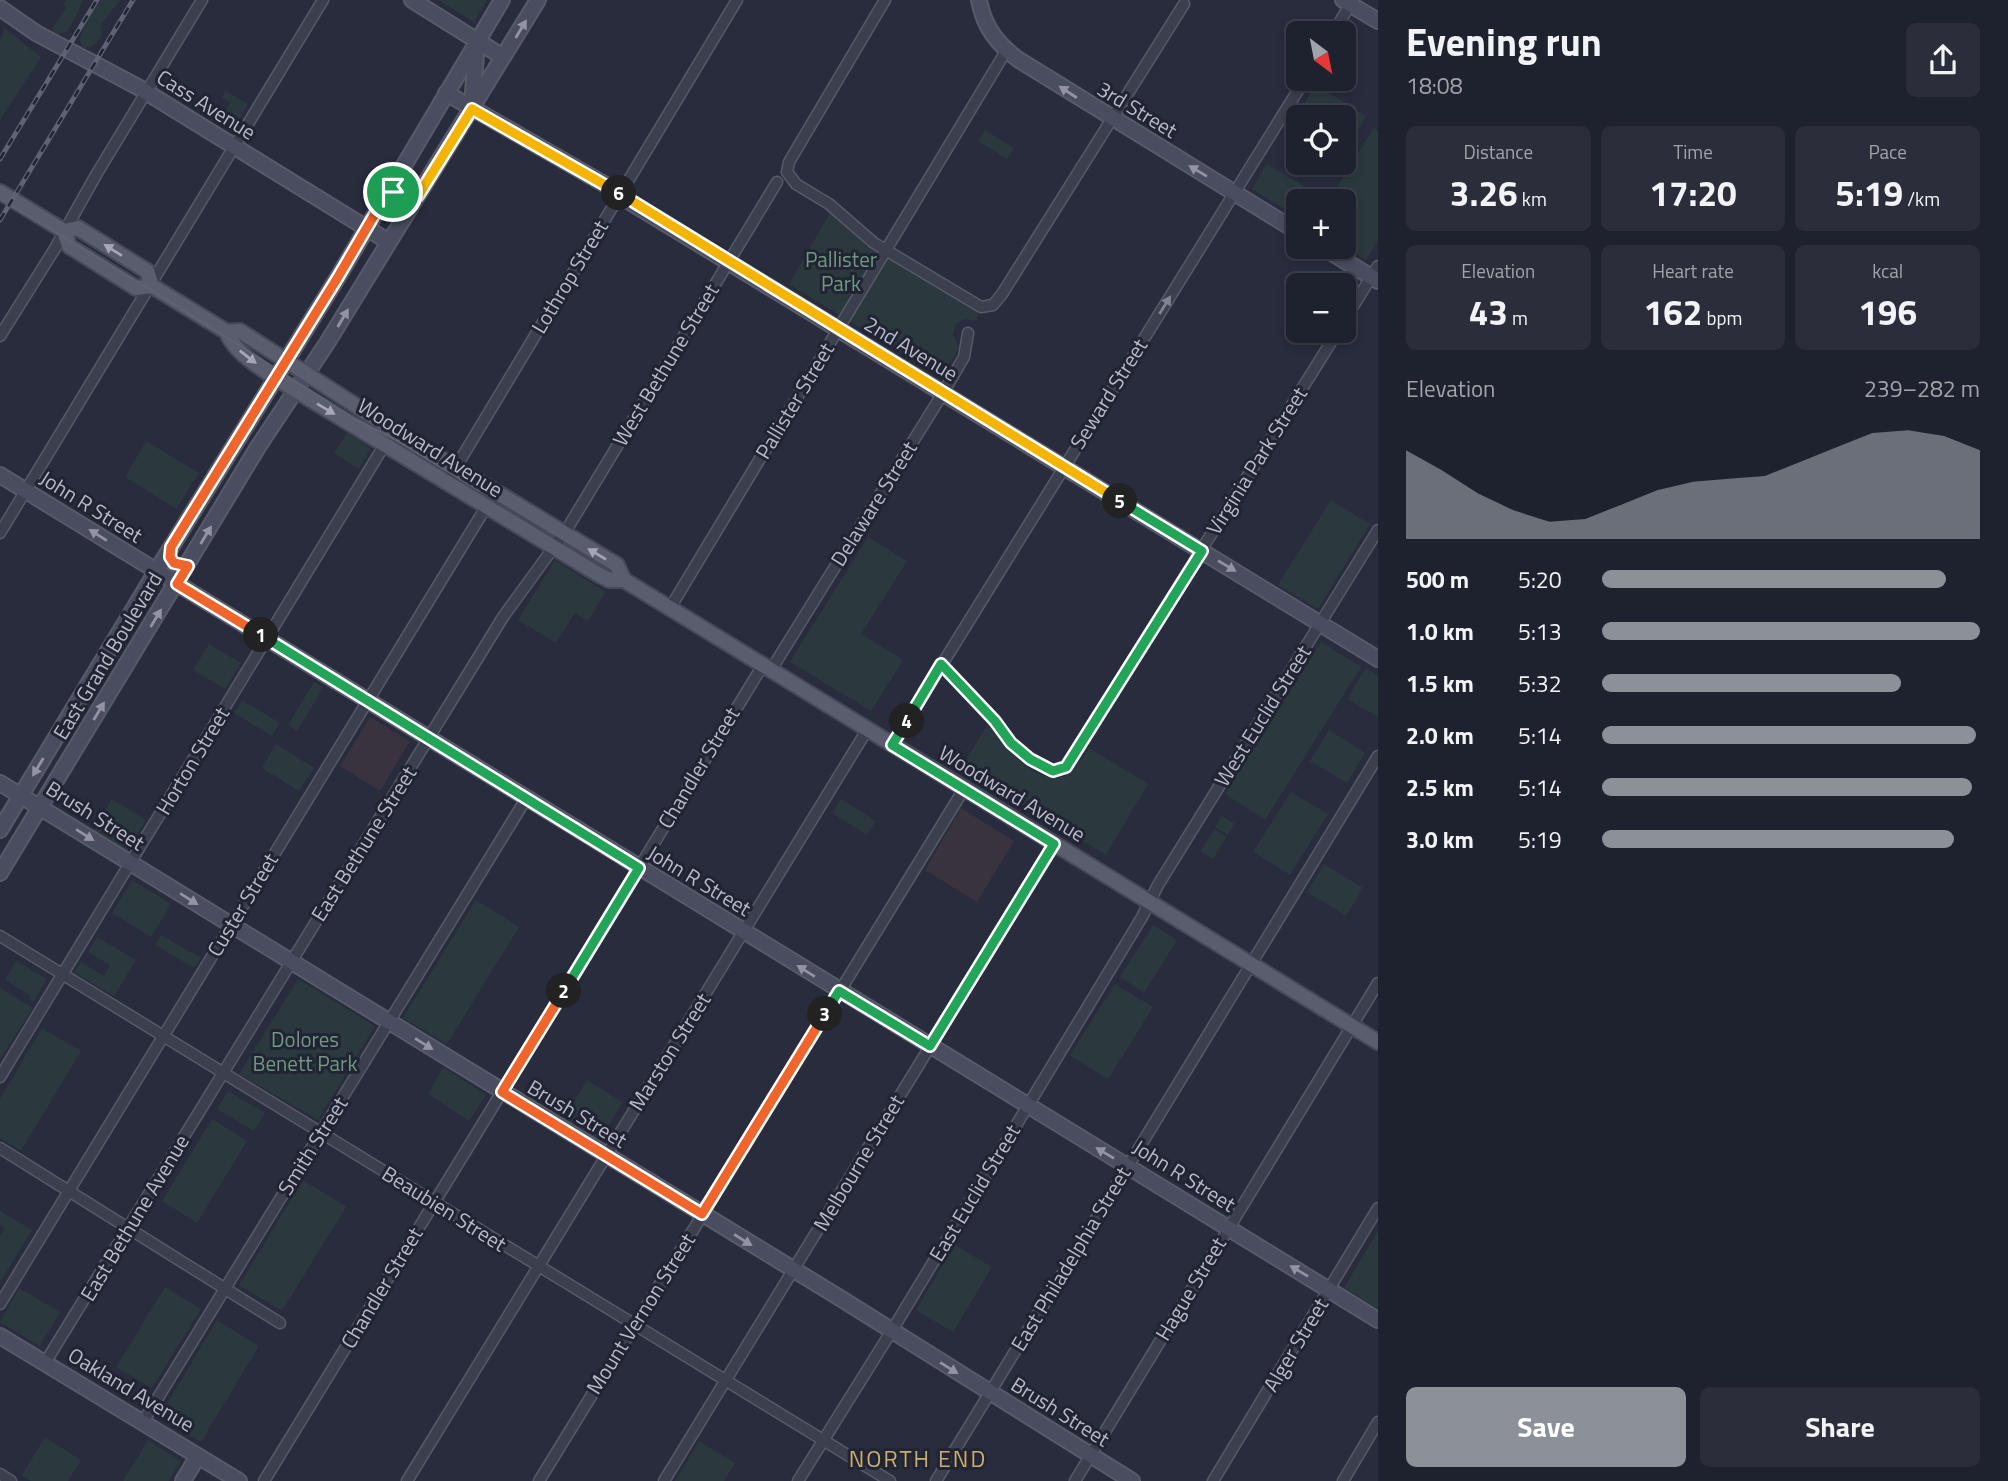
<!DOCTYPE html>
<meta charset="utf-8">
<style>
:root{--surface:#1e212e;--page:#2b2e3a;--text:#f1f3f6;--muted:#a1a3aa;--line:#3c3e4a;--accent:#8c9099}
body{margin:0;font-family:"Titillium Web",sans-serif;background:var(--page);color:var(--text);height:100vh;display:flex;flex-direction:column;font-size:26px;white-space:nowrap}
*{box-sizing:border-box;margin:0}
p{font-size:23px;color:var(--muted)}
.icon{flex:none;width:38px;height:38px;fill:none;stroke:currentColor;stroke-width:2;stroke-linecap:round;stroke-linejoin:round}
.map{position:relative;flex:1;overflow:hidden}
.drawer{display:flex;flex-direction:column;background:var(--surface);width:630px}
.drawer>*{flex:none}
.needle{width:46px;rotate:148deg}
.controls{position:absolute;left:1286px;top:21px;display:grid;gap:14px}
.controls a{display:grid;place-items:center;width:70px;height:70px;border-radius:10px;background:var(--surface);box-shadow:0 4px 10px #0003,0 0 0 2px var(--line);font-size:35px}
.pin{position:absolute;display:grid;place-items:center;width:60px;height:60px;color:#fff;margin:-30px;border:4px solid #fff;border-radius:50%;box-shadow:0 2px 7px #0007}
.km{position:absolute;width:35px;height:35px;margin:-18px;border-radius:50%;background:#222;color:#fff;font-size:19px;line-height:35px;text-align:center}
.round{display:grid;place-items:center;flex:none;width:74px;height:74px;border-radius:10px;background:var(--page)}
.overview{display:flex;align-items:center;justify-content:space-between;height:119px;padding:0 28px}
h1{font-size:38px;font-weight:700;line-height:52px}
.figures{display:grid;grid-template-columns:repeat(3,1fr);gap:10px;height:119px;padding:7px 28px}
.figures div{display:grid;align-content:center;border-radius:10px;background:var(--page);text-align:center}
.figures b{font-size:35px;font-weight:700}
.figures small{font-size:19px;font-weight:400}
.figures p{font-size:19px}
.chart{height:196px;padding:14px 28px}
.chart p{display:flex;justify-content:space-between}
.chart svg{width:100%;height:126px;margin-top:7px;fill:var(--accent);opacity:.7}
.button{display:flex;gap:14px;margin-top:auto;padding:14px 28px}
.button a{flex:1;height:80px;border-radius:10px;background:var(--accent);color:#fff;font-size:28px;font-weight:700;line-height:80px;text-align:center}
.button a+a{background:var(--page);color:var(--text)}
ul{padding:0 28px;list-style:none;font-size:23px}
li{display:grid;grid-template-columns:112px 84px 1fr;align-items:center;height:52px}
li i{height:18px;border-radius:9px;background:var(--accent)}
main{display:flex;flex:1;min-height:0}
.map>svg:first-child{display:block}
.medical{fill:#38333f}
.green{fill:#2b393f}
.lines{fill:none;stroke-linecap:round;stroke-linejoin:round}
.street-casing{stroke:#575a68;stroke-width:13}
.secondary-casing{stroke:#575a68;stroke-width:18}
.primary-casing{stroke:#454857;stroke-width:18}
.street{stroke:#3c3f4e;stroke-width:10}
.secondary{stroke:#4a4d60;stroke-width:14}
.primary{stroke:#5a5d6d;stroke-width:14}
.tram{stroke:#5e6274;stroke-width:2}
.rail-casing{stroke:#5e6274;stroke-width:5}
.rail{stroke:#202433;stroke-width:2.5;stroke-dasharray:8;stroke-linecap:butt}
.oneway{fill:#9294a4}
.oneway2{fill:#a5a7b6}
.oneway3{fill:#808391}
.split-1-casing{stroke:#fff;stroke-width:14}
.split-2-casing{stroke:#fff;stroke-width:14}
.split-3-casing{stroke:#fff;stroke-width:14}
.split-4-casing{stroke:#fff;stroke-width:14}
.split-5-casing{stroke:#fff;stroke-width:14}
.split-6-casing{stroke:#fff;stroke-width:14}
.split-7-casing{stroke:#fff;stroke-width:14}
.split-1{stroke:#f0652b;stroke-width:9}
.split-2{stroke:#22a559;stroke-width:9}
.split-3{stroke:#f0652b;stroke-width:9}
.split-4{stroke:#22a559;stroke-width:9}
.split-5{stroke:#22a559;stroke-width:9}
.split-6{stroke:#f5b400;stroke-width:9}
.split-7{stroke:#f5b400;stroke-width:9}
.labels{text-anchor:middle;stroke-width:6;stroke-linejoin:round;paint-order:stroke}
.street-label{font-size:21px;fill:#b8bac8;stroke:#202433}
.park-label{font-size:21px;fill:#729783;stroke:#202433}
.neighbourhood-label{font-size:23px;letter-spacing:2px;fill:#caae71;stroke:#202433}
</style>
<main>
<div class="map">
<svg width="1378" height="1481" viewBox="0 0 1378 1481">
<rect width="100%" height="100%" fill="#282c3d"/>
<!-- medical -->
<path class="medical" d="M370,717L410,741L380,791L340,766Z
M961,808L1014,841L977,902L925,870Z"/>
<!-- green -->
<path class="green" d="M66,0H83L76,17L66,32L56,34L53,31V27L66,8L64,4Z
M101,0H120L101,24L102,33L97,43L91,47L84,48L79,40L86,23Z
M438,0H487L474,22Z
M3,27L41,57L0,120V39L3,34Z
M1316,85L1366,116L1356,134L1359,136L1352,148L1344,143V117H1302L1297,115Z
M226,91L248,104L233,130L219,121L230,103L222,97Z
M1374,128L1378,131V241L1366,260L1344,246V201H1328Z
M985,130L1014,148L1007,159L978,141Z
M1267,164L1321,196L1317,201H1298V217L1252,189Z
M830,213L867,246L979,313L976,321L964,319L956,324L953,334L959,348L941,377L789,284Z
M347,433L371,448L359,469L334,453Z
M146,441L199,473L176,509L125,477Z
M1331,500L1370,524L1318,609L1278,585Z
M868,537L907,561L861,634L903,660L871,711L790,662Z
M555,560L606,592L588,621L575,613L556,643L518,620Z
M1321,642L1361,667L1265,820L1225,794Z
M209,644L241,663L225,689L193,670Z
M1366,668L1378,676V717L1347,699Z
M314,682L323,688L297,731L288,725Z
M242,700L280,723L272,736L234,713Z
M988,724C1007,747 1030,783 1065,777L1074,769L1089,748L1148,784L1106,855L961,768Z
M1329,730L1365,753L1347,783L1310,761Z
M276,744L314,768L299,791L262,768Z
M1291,792L1328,814L1290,875L1253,852Z
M112,799L146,820L127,851L93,831Z
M841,799L876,821L867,835L832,813Z
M1222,816L1235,824L1228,835L1215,827Z
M1214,829L1227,837L1213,859L1200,851Z
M1324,864L1363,888L1346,916L1307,892Z
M132,880L171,904L151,937L112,913Z
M476,900L519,927L447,1044L403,1018Z
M1153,925L1177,940L1144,993L1120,977Z
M161,935L201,958L194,968L155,945Z
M97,937L136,960L114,996L74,972L81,962L104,976L110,965L88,952Z
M16,961L47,979L33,1002L29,999L31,996L5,980Z
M298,979L375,1026L318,1120L239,1074Z
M1115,984L1153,1007L1108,1079L1070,1055Z
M0,988L33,1008L0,1059Z
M42,1028L81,1051L21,1151L0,1138V1099Z
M443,1067L486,1095L469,1121L428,1094Z
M587,1080L623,1102L600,1140L564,1118Z
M228,1091L265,1113L254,1131L217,1109Z
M212,1119L247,1141L197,1223L162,1201Z
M303,1180L346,1207L282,1311L239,1285Z
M0,1211L32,1230L0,1282V1236L5,1228L0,1225Z
M1378,1231V1307L1377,1308L1344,1288Z
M955,1245L992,1267L953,1332L916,1310Z
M165,1287L201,1309L152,1388L116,1367Z
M19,1288L60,1312L40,1346L0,1322Z
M217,1320L259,1346L201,1442L159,1417Z
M45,1437L81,1460L68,1481H31L22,1475Z
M148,1440L181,1461L169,1481H123Z
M699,1441L735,1463L724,1481H675Z"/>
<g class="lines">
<!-- street casing -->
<g class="street-casing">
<path id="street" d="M885,0L789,162L787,172L796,184L829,204L874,243L981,307L993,305L1002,294L1184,4
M1333,33L1353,0
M1344,321L1378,266
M0,336L54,250L96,175L202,0
M447,482L737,0
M0,533L323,0
M670,608L1006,51
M941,664L988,713L1011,743L1030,759L1049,769L1053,771L1066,767L1338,331
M771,670L943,393L964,357L968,333
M892,745L1305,79
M0,936L890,1481
M0,1077L385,444
M0,1148L280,1323
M0,1304L486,507
M45,1363L503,617L567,529L777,182
M143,1422L526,799
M0,1474L11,1481
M264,1481L763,665
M407,1481L867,730
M539,1481L964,789
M664,1481L1054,844
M798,1481L891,1332L1142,917L1158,885L1378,530
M936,1481L1378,756
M1075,1481L1378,983
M1213,1481L1378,1208
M1343,1481L1378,1422"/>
</g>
<!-- secondary casing -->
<g class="secondary-casing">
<path id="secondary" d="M412,0L503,57
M979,0C984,27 997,44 1019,60L1298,232
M1343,0L1378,21
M0,8L36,33L138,87L389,242
M446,93L611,188L630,202L1378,659
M472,104L477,44
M1322,247L1378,281
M0,475L1378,1320
M0,783L840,1298L1132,1481
M0,830L162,562L338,277L502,0
M0,873L258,447L327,343L538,0
M0,1336L239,1481
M183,1481L198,1456"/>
</g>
<!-- primary casing -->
<g class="primary-casing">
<path id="primary" d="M0,192L64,231L69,246L136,288L152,286L227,332L240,331L392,429L617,565L624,580L1378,1042
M64,231L78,228L147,271L152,286
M227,332C234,357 287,384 308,398L596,573L609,580H624"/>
</g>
<!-- street -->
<use href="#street" class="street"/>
<!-- secondary -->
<use href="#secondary" class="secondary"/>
<!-- primary -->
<use href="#primary" class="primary"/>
<!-- tram -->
<path class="tram" d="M0,199L158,294L355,419L396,440L485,494"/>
<!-- rail casing -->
<g class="rail-casing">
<path id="rail" d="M0,159L97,0
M0,220L133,0"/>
</g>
<!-- rail -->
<use href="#rail" class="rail"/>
</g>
<!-- one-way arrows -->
<defs><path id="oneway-solid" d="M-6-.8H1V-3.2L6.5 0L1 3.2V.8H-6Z" transform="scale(1.75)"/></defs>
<g class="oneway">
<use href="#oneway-solid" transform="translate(521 29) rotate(-59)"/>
<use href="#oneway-solid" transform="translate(1068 92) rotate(-147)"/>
<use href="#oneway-solid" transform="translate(1198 171) rotate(-149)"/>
<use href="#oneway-solid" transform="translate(343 318) rotate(-59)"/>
<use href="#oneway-solid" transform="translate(98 535) rotate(-148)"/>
<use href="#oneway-solid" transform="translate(206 535) rotate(-59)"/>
<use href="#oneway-solid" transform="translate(1227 566) rotate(31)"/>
<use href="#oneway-solid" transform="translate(156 618) rotate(-59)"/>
<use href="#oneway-solid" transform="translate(99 711) rotate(-59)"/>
<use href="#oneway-solid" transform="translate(38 767) rotate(121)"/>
<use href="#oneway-solid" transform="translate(85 835) rotate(32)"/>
<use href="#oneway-solid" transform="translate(189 899) rotate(32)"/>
<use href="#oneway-solid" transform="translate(806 971) rotate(-148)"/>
<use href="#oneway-solid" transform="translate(424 1044) rotate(32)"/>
<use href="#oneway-solid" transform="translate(1105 1153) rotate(-149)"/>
<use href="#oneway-solid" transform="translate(743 1240) rotate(32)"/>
<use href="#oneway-solid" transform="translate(1299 1271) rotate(-149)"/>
<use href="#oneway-solid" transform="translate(949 1368) rotate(32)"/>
</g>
<g class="oneway2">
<use href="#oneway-solid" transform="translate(113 250) rotate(-148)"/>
<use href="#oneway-solid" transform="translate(248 357) rotate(38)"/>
<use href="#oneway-solid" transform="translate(326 409) rotate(31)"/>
<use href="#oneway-solid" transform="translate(597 554) rotate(-149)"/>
</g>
<use class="oneway3" href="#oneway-solid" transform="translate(1165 305) rotate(-58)"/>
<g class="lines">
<!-- split-1 casing -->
<g class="split-1-casing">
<path id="split-1" d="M261,635L177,584L188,566L174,563L170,557L171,547L338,277L393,183V192"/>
</g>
<!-- split-2 casing -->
<g class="split-2-casing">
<path id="split-2" d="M261,635L639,868L564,991"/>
</g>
<!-- split-3 casing -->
<g class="split-3-casing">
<path id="split-3" d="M564,991L502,1092L702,1214L825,1014"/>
</g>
<!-- split-4 casing -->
<g class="split-4-casing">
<path id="split-4" d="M825,1014L839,991L930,1046L1054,844L892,745L907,721"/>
</g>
<!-- split-5 casing -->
<g class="split-5-casing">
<path id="split-5" d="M907,721L941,664L995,721L1011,743L1030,759L1049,769L1053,771L1066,767L1202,551L1120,501"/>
</g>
<!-- split-6 casing -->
<g class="split-6-casing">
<path id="split-6" d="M619,193L1120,501"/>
</g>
<!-- split-7 casing -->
<g class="split-7-casing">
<path id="split-7" d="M393,192L398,200L407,203L418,196L472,109L619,193"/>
</g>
<!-- split-1 -->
<use href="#split-1" class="split-1"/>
<!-- split-2 -->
<use href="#split-2" class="split-2"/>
<!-- split-3 -->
<use href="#split-3" class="split-3"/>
<!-- split-4 -->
<use href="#split-4" class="split-4"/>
<!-- split-5 -->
<use href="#split-5" class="split-5"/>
<!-- split-6 -->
<use href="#split-6" class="split-6"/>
<!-- split-7 -->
<use href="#split-7" class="split-7"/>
</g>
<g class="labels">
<!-- street labels -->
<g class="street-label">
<text transform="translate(206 105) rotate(32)" y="7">Cass Avenue</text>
<text transform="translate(1137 110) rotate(31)" y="7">3rd Street</text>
<text transform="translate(570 277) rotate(-59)" y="7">Lothrop Street</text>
<text transform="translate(911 349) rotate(31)" y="7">2nd Avenue</text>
<text transform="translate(666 365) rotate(-59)" y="7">West Bethune Street</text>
<text transform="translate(1109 394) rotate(-58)" y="7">Seward Street</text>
<text transform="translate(795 401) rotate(-59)" y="7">Pallister Street</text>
<text transform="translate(430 448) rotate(32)" y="7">Woodward Avenue</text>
<text transform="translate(1257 461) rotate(-58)" y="7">Virginia Park Street</text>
<text transform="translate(874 504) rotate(-58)" y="7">Delaware Street</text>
<text transform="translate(91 507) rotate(32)" y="7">John R Street</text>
<text transform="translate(108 656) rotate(-59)" y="7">East Grand Boulevard</text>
<text transform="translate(1263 716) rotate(-58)" y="7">West Euclid Street</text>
<text transform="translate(193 761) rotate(-59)" y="7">Horton Street</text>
<text transform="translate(699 768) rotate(-59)" y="7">Chandler Street</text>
<text transform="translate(1012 794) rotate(31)" y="7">Woodward Avenue</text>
<text transform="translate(95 816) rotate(32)" y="7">Brush Street</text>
<text transform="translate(364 844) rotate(-58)" y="7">East Bethune Street</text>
<text transform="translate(699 881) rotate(31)" y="7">John R Street</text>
<text transform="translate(243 905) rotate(-59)" y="7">Custer Street</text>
<text transform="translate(670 1052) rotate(-58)" y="7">Marston Street</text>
<text transform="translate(577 1114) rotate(31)" y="7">Brush Street</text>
<text transform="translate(313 1146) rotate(-58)" y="7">Smith Street</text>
<text transform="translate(859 1163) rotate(-59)" y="7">Melbourne Street</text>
<text transform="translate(1184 1176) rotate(32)" y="7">John R Street</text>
<text transform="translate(975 1193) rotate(-59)" y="7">East Euclid Street</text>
<text transform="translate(444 1209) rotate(32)" y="7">Beaubien Street</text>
<text transform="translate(135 1218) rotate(-59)" y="7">East Bethune Avenue</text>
<text transform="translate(1071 1259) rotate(-59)" y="7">East Philadelphia Street</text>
<text transform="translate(382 1288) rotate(-59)" y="7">Chandler Street</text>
<text transform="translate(1191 1289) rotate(-59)" y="7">Hague Street</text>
<text transform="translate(641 1314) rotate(-58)" y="7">Mount Vernon Street</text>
<text transform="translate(1296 1345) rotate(-59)" y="7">Alger Street</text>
<text transform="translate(131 1390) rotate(31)" y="7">Oakland Avenue</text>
<text transform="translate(1060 1412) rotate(32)" y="7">Brush Street</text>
</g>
<!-- park labels -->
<g class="park-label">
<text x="841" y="267">Pallister<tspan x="841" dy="24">Park</tspan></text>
<text x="305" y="1047">Dolores<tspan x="305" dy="24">Benett Park</tspan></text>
</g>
<!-- neighbourhood labels -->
<g class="neighbourhood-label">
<text x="918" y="1467">NORTH END</text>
</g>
</g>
</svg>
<div class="controls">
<a><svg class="needle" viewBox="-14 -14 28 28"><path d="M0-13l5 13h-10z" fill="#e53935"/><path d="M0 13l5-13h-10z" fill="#a1a3aa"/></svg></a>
<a><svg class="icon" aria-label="locate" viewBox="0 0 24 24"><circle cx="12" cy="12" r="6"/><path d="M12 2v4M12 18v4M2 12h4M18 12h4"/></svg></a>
<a>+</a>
<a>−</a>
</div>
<div class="pin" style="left:393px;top:192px;background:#1e9e55"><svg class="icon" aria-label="arrive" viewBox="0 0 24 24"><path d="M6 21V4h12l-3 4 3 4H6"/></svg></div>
<b class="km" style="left:261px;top:635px">1</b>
<b class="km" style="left:564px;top:991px">2</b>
<b class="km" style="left:825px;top:1014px">3</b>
<b class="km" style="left:907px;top:721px">4</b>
<b class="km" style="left:1120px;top:501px">5</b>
<b class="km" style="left:619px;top:193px">6</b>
</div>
<section class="drawer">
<div class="overview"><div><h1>Evening run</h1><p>18:08</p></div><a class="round"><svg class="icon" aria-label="share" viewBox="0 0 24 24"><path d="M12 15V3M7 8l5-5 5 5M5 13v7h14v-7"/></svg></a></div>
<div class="figures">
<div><p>Distance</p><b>3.26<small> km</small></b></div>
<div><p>Time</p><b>17:20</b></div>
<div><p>Pace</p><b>5:19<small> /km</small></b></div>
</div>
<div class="figures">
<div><p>Elevation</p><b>43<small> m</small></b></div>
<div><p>Heart rate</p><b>162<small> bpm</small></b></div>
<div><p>kcal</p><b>196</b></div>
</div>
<div class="chart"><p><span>Elevation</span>239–282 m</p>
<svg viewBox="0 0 160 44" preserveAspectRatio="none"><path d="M0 44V13L10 20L20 28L30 34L40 38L50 37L60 32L70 27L80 24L90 23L100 22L110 17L120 12L130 7L140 6L150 8L160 13V44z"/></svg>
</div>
<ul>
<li><b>500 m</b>5:20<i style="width:91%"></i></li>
<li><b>1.0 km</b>5:13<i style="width:100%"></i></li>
<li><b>1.5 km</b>5:32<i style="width:79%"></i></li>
<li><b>2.0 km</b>5:14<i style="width:99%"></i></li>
<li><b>2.5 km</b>5:14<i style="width:98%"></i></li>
<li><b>3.0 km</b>5:19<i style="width:93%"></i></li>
</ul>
<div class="button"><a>Save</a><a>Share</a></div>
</section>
</main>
